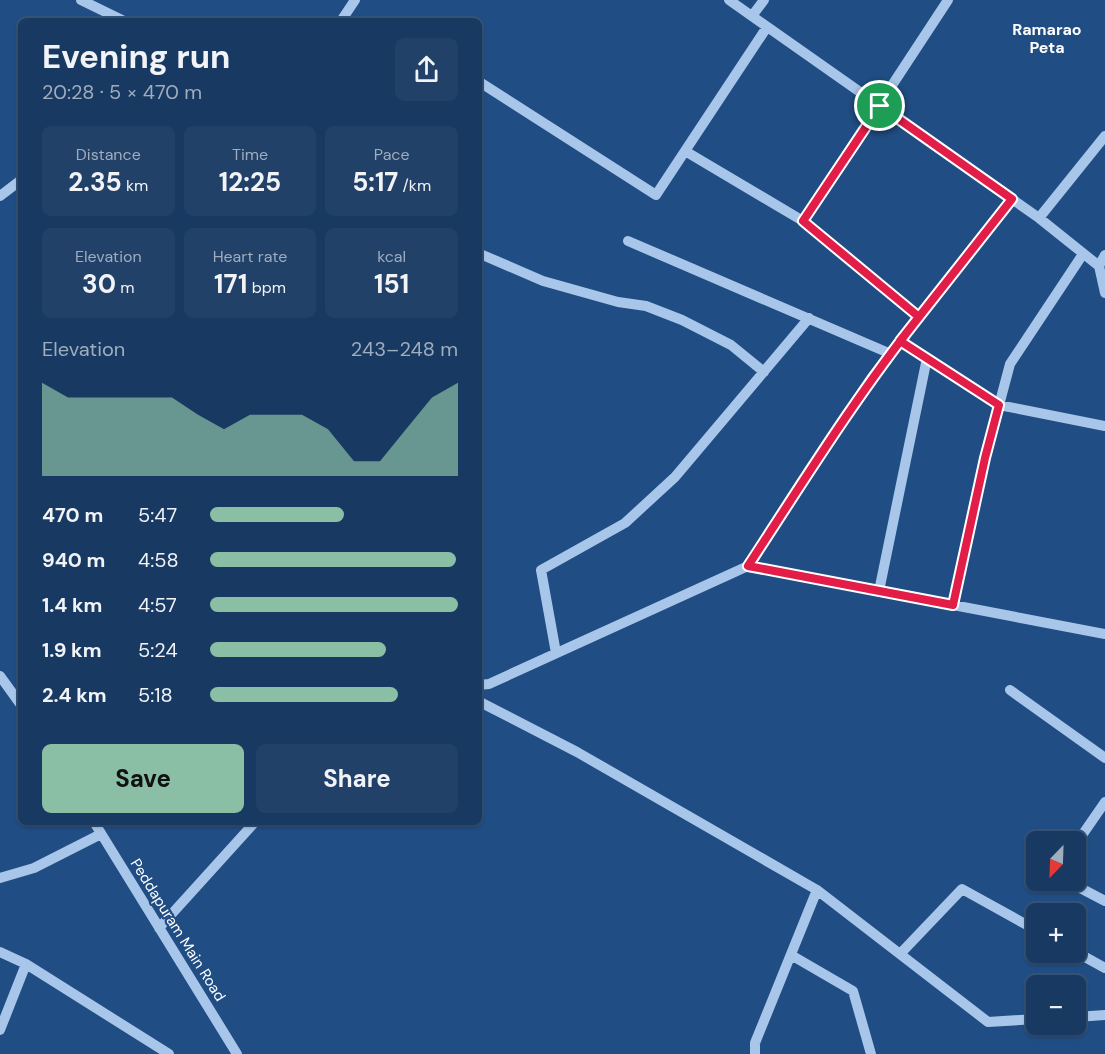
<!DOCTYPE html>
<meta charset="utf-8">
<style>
:root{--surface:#183a62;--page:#214168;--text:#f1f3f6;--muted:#9fadbe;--line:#365477;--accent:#8abfa5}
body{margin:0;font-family:"DM Sans",sans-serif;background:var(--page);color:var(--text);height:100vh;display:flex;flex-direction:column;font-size:22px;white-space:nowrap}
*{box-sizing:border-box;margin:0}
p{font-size:20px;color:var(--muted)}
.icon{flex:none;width:33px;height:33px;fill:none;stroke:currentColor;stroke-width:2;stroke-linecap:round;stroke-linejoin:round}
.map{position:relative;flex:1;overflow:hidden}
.sheet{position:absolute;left:18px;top:18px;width:464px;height:807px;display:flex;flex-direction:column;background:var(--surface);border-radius:9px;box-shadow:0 2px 4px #0004,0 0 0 2px var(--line)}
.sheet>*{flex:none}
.needle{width:39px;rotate:203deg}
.tools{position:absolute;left:1026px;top:831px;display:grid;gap:12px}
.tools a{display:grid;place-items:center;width:60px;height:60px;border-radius:9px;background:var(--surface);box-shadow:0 2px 4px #0004,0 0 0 2px var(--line);font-size:30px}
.pin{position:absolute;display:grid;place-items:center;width:51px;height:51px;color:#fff;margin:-26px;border:3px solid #fff;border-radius:50%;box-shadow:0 2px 6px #0007}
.round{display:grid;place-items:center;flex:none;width:63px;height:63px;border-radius:9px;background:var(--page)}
.overview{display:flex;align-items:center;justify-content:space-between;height:102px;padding:0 24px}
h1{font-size:33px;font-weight:700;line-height:45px}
.metrics{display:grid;grid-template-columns:repeat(3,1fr);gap:9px;height:102px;padding:6px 24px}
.metrics div{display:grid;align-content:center;border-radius:9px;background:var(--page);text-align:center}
.metrics b{font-size:26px;font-weight:700}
.metrics small{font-size:16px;font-weight:400}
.metrics p{font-size:16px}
.chart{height:168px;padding:12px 24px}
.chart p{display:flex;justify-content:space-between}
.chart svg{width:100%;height:108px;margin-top:6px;fill:var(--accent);opacity:.7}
.cta{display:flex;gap:12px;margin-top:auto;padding:12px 24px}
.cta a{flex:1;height:69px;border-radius:9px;background:var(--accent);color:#111;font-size:24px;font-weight:700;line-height:69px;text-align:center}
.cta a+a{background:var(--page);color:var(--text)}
ul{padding:0 24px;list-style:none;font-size:20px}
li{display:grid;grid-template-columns:96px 72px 1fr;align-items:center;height:45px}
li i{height:15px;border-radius:8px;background:var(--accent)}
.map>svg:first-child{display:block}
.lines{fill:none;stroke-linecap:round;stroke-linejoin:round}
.minor{stroke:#a8c6e9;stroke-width:10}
.route-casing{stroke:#fff;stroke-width:12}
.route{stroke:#e11d48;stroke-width:8}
.labels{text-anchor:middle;stroke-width:4.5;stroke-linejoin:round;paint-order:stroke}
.street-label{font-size:15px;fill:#fff;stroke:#204d83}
.neighbourhood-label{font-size:16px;font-weight:bold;fill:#fff;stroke:#204d83}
</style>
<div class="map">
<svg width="1105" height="1054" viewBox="0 0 1105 1054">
<rect width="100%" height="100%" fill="#204d83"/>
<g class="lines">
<!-- minor -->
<path class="minor" d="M81,0L124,21
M729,0L1039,218L1105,136
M752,16L764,0
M341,21L355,0
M478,81L656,195L685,151L803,221L948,0
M685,151L767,27
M0,196L21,180
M1039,218L1099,266L1105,293
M803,221L919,317
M628,241L891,354
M478,253L543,281L618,302L646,306L682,320L731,345L764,372
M1099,266L1105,255
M900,341L999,405L1105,426
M748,566L1105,634
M879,591L927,358
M953,605L985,458L1010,364L1083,254
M556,653L541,570L625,523L675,477L809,318
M0,676L21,705
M478,685L489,684L748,566L872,377L1012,199
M1010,690L1105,758
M478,701L577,752L817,890
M94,822L237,1054
M1076,844L1105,802
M0,878L34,868L101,834
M1065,880L1105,901
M159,928L255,822
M0,952L26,964L169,1054
M1076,952L1105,968
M900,954L962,889L1036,930
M791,955L853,991L871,1054
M1076,1017L1105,1015
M0,1030L26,964
M755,1054V1043L817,890L988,1022L1036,1019"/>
</g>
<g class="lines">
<!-- route casing -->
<g class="route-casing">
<path id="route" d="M880,106L803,221L919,317C856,396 803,482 748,566L953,605L985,458L999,405L900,341L1012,199L880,106"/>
</g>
<!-- route -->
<use href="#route" class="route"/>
</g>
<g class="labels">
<!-- street labels -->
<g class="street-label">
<text transform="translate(178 930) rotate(58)" y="5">Peddapuram Main Road</text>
</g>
<!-- neighbourhood labels -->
<g class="neighbourhood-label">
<text x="1047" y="35">Ramarao<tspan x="1047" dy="18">Peta</tspan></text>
</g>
</g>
</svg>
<div class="tools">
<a><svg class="needle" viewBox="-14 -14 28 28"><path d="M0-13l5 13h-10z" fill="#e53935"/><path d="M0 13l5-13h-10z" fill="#9fadbe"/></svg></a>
<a>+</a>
<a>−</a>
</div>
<div class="pin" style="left:880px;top:106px;background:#1e9e55"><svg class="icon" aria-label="arrive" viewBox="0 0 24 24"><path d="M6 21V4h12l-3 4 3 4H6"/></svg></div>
<section class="sheet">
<div class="overview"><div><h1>Evening run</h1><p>20:28 · 5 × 470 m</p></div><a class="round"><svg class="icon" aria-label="share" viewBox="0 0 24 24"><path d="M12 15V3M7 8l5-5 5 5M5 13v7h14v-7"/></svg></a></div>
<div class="metrics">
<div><p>Distance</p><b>2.35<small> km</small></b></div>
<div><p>Time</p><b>12:25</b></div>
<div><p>Pace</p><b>5:17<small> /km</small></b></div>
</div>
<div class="metrics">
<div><p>Elevation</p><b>30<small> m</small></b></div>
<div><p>Heart rate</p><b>171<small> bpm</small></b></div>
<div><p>kcal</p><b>151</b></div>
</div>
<div class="chart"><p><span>Elevation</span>243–248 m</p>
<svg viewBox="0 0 160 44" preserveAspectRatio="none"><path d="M0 44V6L10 12L20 12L30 12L40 12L50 12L60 19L70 25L80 19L90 19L100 19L110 25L120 38L130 38L140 25L150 12L160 6V44z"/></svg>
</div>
<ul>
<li><b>470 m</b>5:47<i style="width:54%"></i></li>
<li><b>940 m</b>4:58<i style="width:99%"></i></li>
<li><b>1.4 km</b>4:57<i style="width:100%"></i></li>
<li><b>1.9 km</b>5:24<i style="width:71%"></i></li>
<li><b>2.4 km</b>5:18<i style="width:76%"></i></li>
</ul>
<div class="cta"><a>Save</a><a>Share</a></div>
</section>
</div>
